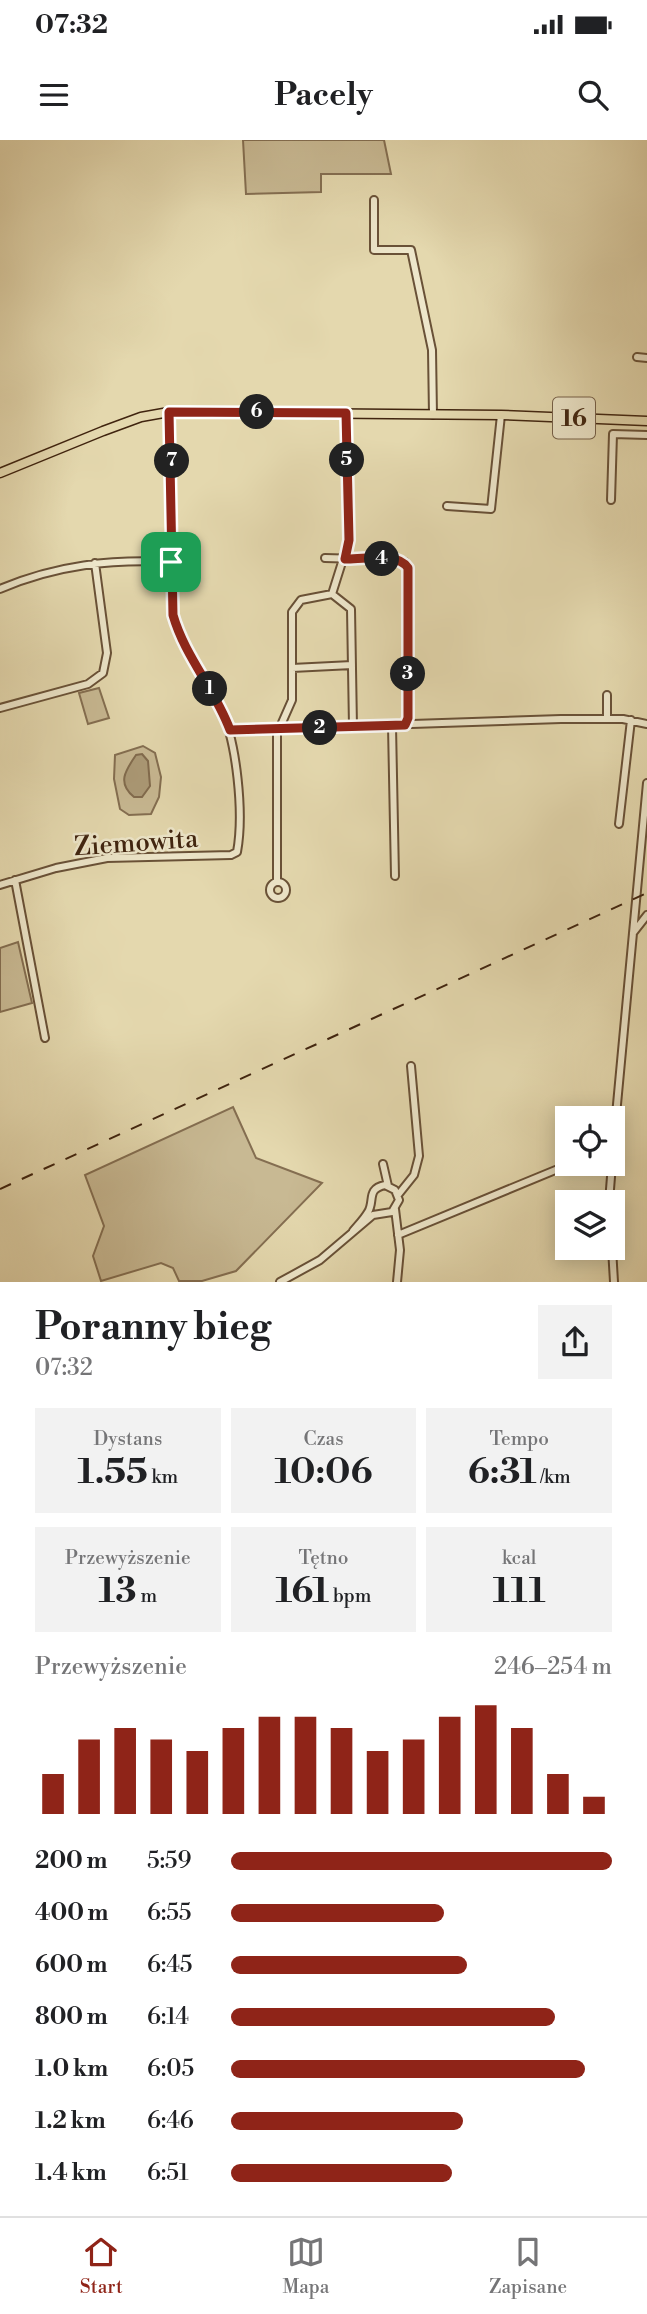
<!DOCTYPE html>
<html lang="pl">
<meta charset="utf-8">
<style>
:root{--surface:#fff;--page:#f2f2f2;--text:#202124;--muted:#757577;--line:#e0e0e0;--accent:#8f2418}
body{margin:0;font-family:"Libre Bodoni",serif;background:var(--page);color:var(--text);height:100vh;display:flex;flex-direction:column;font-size:26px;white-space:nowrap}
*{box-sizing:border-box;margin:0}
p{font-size:23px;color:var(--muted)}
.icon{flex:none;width:38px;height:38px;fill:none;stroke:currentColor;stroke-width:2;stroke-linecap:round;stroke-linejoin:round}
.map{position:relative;height:1142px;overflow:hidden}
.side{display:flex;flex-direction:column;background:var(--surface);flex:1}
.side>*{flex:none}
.controls{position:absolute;left:555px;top:966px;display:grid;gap:14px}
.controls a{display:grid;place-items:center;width:70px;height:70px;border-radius:0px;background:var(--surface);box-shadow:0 4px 18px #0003;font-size:35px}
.pin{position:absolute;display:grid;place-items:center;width:60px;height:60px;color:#fff;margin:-30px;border-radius:14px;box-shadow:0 4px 10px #0006}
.km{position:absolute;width:35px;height:35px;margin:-18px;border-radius:50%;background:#222;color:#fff;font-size:19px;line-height:35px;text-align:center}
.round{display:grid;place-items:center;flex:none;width:74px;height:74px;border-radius:0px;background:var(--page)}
.summary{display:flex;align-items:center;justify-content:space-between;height:119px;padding:0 35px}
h1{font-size:38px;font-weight:800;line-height:52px}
.stats{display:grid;grid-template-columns:repeat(3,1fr);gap:10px;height:119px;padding:7px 35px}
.stats div{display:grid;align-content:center;border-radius:0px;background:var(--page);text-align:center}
.stats b{font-size:35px;font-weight:800}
.stats small{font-size:19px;font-weight:400}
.stats p{font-size:19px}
.chart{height:196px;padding:14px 35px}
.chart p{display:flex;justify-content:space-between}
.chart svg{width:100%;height:126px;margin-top:7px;stroke:var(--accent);stroke-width:6}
ul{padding:0 35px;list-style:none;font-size:23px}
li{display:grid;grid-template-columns:112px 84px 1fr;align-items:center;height:52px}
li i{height:18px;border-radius:9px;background:var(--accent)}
.status{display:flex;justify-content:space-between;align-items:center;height:49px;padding:0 35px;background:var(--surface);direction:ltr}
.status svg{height:19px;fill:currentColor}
header{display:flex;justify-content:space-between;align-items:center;height:91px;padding:0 35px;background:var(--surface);font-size:32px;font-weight:800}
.tabs{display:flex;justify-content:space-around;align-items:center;height:98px;border-top:2px solid var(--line);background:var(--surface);font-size:19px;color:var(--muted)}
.tabs a{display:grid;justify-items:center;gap:4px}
.tabs .on{color:var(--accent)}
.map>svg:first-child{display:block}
.green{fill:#c8b993;stroke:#846e51;stroke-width:2}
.water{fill:#ac9b78;stroke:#816b4e;stroke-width:2}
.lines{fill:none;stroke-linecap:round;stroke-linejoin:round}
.minor-casing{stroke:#695137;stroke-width:10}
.major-casing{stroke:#40240f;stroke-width:11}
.minor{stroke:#ede6ca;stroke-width:6}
.major{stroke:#e4d8ae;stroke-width:8}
.rail{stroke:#40240f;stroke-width:2;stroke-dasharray:12 12;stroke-linecap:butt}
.route-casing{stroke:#fff;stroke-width:14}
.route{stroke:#8f2418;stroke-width:9}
.labels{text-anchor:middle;stroke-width:5;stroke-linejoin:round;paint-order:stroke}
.shield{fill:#ede6ca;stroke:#745e47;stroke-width:2}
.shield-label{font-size:24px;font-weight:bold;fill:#40240f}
.street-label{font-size:26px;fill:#40240f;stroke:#ede6ca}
</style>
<div class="status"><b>07:32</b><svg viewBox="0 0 49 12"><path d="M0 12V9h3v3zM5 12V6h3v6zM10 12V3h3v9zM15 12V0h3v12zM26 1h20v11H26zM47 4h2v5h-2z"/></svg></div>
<header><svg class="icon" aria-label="menu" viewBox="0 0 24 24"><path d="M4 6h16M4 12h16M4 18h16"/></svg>Pacely<svg class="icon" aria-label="search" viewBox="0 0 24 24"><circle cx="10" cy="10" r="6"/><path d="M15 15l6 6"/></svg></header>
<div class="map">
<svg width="647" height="1142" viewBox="0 0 647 1142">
<rect width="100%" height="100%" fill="#e4d8ae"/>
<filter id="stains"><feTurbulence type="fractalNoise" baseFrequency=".00286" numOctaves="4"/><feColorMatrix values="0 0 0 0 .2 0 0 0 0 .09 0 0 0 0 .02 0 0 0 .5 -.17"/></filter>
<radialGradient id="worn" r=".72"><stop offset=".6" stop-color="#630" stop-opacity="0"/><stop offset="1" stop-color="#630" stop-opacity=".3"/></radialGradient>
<!-- green -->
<path class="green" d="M243,0H384L391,34H321V52L246,54Z
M99,548L109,578L88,584L79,553Z
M143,606L155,613L161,637L159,657L151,674L129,675L120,669L114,639L115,615Z
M18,802L32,863L0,872V808Z
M233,967L256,1018L322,1043L236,1131L202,1141H179L173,1128L161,1123L101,1141L93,1116L104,1086L85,1035Z"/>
<!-- water -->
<path class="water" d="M142,614L148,621L150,646L142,657H134C117,643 125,631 136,615Z"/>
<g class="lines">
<!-- minor casing -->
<g class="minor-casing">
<path id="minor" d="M374,60V110H411L432,210L433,275
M637,217L647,218
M611,360L613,294L647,295
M447,366L491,369L501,275
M325,418L396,420L405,422L408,428V578L405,585
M0,449C56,425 111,419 171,422
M332,454L349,400L346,273
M292,528L352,525
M0,568L88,544L103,533L107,513L95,423
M607,579V555
M392,586L395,736
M230,590L561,579H623L647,584
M619,684L631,580
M15,740L45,898
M277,740V594L292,560V472L301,460L332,454L351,469L353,587
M270 750a8 8 0 1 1 16 0a8 8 0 1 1-16 0Z
M0,745L56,728L107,718L231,715L237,712C244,674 237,601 220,567C204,535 182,510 173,475L169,272
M633,793L647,775
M612,1018L647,643
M383,1024L388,1046
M398,1055L414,1035L419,1016L411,926
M609,1062L612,1024
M395,1069L400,1110L397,1142
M398,1095L570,1024
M612,1108L614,1142
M280,1142L320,1120L373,1075L392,1072L399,1060L395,1050L385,1045C366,1049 375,1061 368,1072C364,1079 358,1085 353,1091"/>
</g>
<!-- major casing -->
<g class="major-casing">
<path id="major" d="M0,333L103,291L141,277L169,272L501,275L647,281"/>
</g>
<!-- minor -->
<use href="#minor" class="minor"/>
<!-- major -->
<use href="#major" class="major"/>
<!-- rail -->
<path class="rail" d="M0,1049L647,753"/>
</g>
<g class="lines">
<!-- route casing -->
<g class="route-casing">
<path id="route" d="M169,272L346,273L349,400L345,419C363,420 397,411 408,428V578L405,585L230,590C215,549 185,517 173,475Z"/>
</g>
<!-- route -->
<use href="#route" class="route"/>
</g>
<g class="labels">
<!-- shield labels -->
<rect class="shield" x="553" y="257.5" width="42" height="41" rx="5"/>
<g class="shield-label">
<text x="574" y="286">16</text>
</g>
<!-- street labels -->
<g class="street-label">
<text transform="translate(136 702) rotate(-4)" y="9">Ziemowita</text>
</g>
</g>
<rect width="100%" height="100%" filter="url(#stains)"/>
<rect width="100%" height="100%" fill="url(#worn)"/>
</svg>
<div class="controls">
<a><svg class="icon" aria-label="locate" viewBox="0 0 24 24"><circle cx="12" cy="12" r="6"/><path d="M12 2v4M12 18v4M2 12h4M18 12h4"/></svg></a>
<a><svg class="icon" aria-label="layers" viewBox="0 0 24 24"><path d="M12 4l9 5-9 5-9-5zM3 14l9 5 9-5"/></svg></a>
</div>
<div class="pin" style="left:171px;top:422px;background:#1e9e55"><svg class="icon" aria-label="arrive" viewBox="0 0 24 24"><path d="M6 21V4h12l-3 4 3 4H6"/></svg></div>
<b class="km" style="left:210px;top:549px">1</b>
<b class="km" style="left:320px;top:588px">2</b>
<b class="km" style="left:408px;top:534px">3</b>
<b class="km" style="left:382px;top:419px">4</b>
<b class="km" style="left:347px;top:320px">5</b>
<b class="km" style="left:257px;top:272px">6</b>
<b class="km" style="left:172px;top:321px">7</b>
</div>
<section class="side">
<div class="summary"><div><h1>Poranny bieg</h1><p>07:32</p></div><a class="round"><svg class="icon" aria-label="share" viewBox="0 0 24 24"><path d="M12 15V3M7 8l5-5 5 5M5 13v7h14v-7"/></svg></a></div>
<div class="stats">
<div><p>Dystans</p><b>1.55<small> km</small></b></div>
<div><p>Czas</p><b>10:06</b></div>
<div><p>Tempo</p><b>6:31<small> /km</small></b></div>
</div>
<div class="stats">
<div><p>Przewyższenie</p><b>13<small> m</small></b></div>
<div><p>Tętno</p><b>161<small> bpm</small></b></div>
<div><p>kcal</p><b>111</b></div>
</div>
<div class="chart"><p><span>Przewyższenie</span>246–254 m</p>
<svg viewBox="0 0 160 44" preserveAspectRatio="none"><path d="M5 44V30M15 44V18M25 44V14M35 44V18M45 44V22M55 44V14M65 44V10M75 44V10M85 44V14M95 44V22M105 44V18M115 44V10M125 44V6M135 44V14M145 44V30M155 44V38"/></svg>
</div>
<ul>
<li><b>200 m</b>5:59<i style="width:100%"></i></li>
<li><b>400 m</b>6:55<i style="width:56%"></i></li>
<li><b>600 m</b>6:45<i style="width:62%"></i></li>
<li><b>800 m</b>6:14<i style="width:85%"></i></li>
<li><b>1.0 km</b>6:05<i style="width:93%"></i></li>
<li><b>1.2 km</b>6:46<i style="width:61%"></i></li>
<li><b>1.4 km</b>6:51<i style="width:58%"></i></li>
</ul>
</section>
<nav class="tabs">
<a class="on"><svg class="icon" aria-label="home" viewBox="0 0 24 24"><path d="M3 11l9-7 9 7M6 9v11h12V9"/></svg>Start</a>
<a><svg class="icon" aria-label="map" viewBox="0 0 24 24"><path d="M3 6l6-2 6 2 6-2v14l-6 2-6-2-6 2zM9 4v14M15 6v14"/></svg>Mapa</a>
<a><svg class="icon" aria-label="saved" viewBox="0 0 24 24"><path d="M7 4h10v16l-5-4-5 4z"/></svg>Zapisane</a>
</nav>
